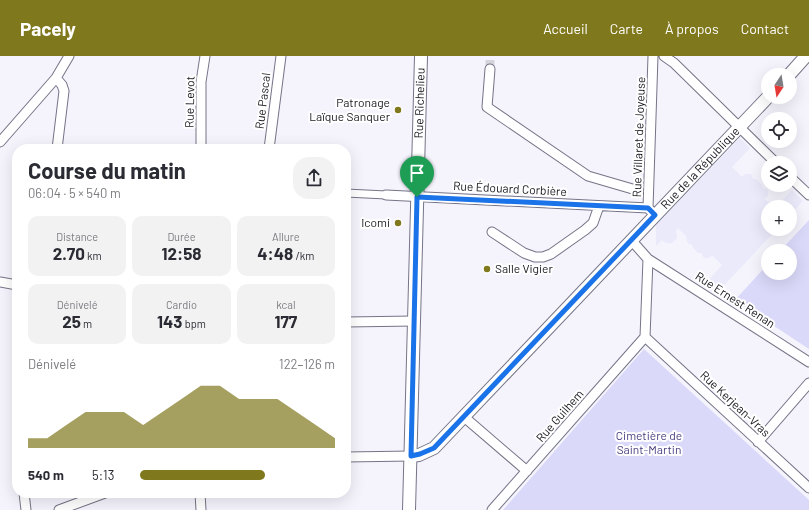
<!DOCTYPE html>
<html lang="fr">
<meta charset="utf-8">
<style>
:root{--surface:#fff;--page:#f2f2f3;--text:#2b2b33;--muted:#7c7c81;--accent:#80781d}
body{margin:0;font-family:Barlow,sans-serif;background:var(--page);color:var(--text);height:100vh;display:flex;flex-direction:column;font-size:15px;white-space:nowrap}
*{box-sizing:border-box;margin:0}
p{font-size:13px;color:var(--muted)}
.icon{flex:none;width:22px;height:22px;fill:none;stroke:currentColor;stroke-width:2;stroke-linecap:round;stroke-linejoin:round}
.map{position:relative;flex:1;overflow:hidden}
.panel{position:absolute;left:12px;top:88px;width:339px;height:354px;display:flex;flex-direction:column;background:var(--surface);border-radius:16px;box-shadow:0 4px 16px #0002}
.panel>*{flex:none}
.needle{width:26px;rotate:192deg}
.controls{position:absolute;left:761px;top:12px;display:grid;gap:8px}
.controls a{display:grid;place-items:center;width:36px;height:36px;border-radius:50%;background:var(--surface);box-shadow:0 4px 16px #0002;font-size:20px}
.pin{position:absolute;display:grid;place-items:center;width:34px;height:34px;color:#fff;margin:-41px -17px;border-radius:50% 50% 50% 0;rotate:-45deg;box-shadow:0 0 4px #0007}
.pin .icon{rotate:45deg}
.round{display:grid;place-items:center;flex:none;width:42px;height:42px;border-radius:16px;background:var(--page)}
.head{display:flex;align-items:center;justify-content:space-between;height:68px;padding:0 16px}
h1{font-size:22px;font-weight:700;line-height:30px}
.figures{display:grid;grid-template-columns:repeat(3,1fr);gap:6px;height:68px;padding:4px 16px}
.figures div{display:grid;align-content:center;border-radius:10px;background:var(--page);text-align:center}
.figures b{font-size:17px;font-weight:700}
.figures small{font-size:11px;font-weight:400}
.figures p{font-size:11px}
.chart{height:112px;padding:8px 16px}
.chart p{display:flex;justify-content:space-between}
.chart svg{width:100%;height:72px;margin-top:4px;fill:var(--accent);opacity:.7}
ul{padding:0 16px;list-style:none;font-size:13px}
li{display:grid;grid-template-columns:64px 48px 1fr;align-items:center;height:30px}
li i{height:10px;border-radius:5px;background:var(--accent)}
header{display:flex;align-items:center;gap:24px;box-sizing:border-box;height:56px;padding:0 20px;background:var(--accent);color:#fff}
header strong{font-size:19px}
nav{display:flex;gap:22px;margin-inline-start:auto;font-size:14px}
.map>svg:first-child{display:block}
.built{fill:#eaeafb}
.green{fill:#dad9f9}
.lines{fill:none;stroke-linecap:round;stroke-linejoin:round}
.minor-tunnel{stroke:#d4d3dc;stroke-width:9;stroke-dasharray:9 4.5;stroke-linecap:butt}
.pedestrian-casing{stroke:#757487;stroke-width:9}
.minor-casing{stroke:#757487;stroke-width:11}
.tertiary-casing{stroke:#757487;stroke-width:14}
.pedestrian{stroke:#fff;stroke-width:7}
.minor{stroke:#fff;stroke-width:9}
.tertiary{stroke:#fff;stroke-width:12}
.route-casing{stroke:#fff;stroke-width:8}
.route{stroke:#1a73e8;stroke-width:5}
.poi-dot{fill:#80781d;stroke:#fff;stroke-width:1.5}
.labels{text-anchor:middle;stroke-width:4;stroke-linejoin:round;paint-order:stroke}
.street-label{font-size:12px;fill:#17171e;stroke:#fff}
.poi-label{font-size:12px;fill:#17171e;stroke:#fff;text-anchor:end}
.park-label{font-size:12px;fill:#493f81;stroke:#fff}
</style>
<header>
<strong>Pacely</strong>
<nav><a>Accueil</a><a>Carte</a><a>À propos</a><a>Contact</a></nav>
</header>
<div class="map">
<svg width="809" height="454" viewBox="0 0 809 454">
<rect width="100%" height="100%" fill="#f5f4fd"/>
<!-- built -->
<path class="built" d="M740,82L750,92L732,111L742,121L745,118H751L753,123H756L762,129V131L768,134V140L765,143L774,151H768V173H777L717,237L704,229L722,209L712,199L709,202H704L701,197H698L692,190L691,188H689L687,185L686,180L678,172L676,175L677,182L672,187H666L662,184L656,190V169Z
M792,134L803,145L790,159V151H776Z"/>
<!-- green -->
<path class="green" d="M809,164V293L735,244L768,208V217H790V195H780Z
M644,293L809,444V454H503Z"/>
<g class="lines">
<!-- minor-tunnel -->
<path class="minor-tunnel" d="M490,13V0"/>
<!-- pedestrian casing -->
<g class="pedestrian-casing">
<path id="pedestrian" d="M346,137L386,139"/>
</g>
<!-- minor casing -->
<g class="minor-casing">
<path id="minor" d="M664,0L674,7L776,107
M490,13L487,51L588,120L636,134
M0,86L56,22
M57,93L64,35L62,29L56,22L69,0
M201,93V26L205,0
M269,93L281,0
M790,121L809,139
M386,139L648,152
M651,155L648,152L653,0
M492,176L524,197L535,201H543L551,198L585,174L593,167L599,150
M632,185L648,203L645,281
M648,203L809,306
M0,226L17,229
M346,266L414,265
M645,281L809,432
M463,360L527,415
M758,386L809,327
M346,401L411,400
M24,437L26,454
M200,437L201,454
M59,454L105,437
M492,454L645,281"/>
</g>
<!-- tertiary casing -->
<g class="tertiary-casing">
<g id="tertiary">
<path d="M789,19L806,0"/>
<path id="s1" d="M411,400L419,399L434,392L768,41"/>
<path id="s2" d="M409,454L421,0"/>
</g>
</g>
<!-- pedestrian -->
<use href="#pedestrian" class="pedestrian"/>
<!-- minor -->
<use href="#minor" class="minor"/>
<!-- tertiary -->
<use href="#tertiary" class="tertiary"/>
</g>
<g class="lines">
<!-- route casing -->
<g class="route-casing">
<path id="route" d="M417,141L648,152L655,159L434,392L420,398L411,400Z"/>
</g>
<!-- route -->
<use href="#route" class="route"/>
</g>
<!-- markers -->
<g class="poi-dot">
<circle cx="398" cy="54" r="4"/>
<circle cx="398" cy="167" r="4"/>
<circle cx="487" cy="213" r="4"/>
</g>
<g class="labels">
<!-- street labels -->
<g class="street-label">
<text transform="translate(263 45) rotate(-83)" y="4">Rue Pascal</text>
<text transform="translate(190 46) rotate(-89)" y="4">Rue Levot</text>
<text dy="4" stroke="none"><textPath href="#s2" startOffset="407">Rue Richelieu</textPath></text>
<text transform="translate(639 81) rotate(-88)" y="4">Rue Villaret de Joyeuse</text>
<text dy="4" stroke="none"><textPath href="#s1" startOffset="411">Rue de la République</textPath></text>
<text transform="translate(510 133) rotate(3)" y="4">Rue Édouard Corbière</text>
<text transform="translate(735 244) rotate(33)" y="4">Rue Ernest Renan</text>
<text transform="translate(735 348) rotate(43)" y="4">Rue Kerjean-Vras</text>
<text transform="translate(560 360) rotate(-49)" y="4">Rue Guilhem</text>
</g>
<!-- poi labels -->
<g class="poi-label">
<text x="390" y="51">Patronage<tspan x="390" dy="14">Laïque Sanquer</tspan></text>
<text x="390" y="171">Icomi</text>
<text x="495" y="217" text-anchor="start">Salle Vigier</text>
</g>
<!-- park labels -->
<g class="park-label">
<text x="649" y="384">Cimetière de<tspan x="649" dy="14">Saint-Martin</tspan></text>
</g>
</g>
</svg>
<div class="controls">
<a><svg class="needle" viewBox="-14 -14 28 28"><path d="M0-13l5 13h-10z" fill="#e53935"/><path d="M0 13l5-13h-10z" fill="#7c7c81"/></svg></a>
<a><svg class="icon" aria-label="locate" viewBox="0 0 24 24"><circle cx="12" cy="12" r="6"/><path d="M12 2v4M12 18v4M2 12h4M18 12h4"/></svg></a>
<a><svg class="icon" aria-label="layers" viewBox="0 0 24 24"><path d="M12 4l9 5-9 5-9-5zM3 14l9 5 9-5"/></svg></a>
<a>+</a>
<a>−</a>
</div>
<div class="pin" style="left:417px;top:141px;background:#1e9e55"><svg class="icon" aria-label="arrive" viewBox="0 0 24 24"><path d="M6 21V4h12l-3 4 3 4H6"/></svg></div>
<section class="panel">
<div class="head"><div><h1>Course du matin</h1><p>06:04 · 5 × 540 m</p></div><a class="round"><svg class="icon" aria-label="share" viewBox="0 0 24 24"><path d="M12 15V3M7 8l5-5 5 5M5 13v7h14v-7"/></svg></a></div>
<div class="figures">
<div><p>Distance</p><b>2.70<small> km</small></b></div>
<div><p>Durée</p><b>12:58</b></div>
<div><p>Allure</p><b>4:48<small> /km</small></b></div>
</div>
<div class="figures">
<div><p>Dénivelé</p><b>25<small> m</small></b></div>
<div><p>Cardio</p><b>143<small> bpm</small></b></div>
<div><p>kcal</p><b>177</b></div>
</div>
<div class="chart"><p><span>Dénivelé</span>122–126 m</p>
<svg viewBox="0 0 160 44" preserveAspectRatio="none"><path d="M0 44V38L10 38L20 30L30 22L40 22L50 22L60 30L70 22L80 14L90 6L100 6L110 14L120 14L130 14L140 22L150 30L160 38V44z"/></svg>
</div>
<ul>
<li><b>540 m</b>5:13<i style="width:64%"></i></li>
</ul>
</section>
</div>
